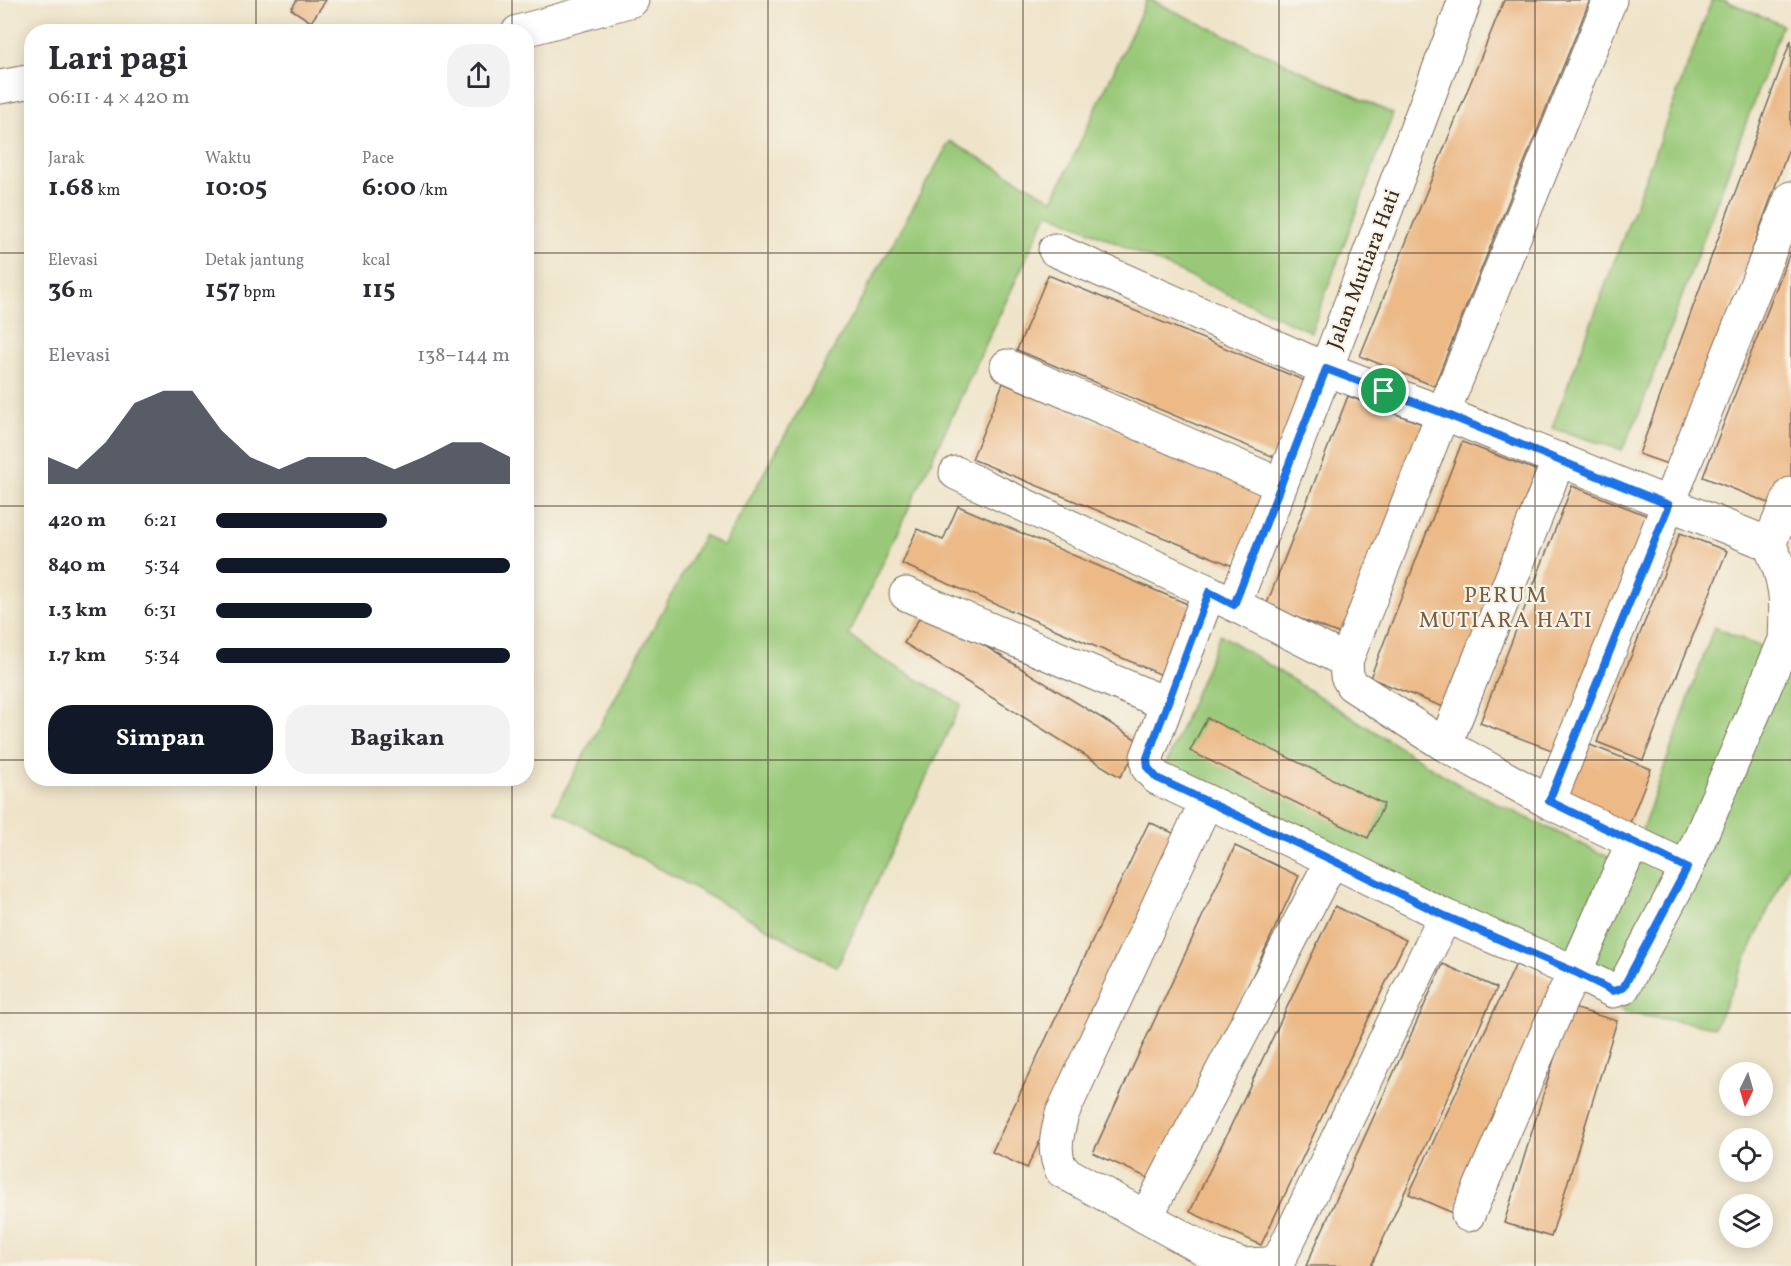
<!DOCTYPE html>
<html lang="id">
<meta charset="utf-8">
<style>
:root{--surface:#fff;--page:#f2f2f3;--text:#2b2b33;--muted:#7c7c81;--accent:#111827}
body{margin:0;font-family:Vollkorn,serif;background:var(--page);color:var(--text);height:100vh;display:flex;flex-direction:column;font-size:22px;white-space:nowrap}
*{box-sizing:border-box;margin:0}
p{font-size:20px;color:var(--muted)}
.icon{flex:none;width:33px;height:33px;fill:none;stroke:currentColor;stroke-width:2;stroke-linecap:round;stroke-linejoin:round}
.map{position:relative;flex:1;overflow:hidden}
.details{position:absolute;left:24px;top:24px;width:510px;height:762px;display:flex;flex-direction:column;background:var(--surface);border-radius:24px;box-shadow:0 3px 15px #0003}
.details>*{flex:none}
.needle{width:39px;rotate:185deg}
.controls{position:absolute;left:1719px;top:1062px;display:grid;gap:12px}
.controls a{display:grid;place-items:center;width:54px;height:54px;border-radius:50%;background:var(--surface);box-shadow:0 3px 15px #0003;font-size:30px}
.pin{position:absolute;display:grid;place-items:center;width:51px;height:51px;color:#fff;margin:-26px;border:3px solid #fff;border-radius:50%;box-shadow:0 2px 6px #0007}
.round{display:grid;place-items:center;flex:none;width:63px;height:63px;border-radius:24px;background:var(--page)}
.headline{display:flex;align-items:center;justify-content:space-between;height:102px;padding:0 24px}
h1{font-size:33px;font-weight:700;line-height:45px}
.figures{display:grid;grid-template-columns:repeat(3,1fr);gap:9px;height:102px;padding:6px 24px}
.figures div{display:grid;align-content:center}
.figures b{font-size:26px;font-weight:700}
.figures small{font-size:16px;font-weight:400}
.figures p{font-size:16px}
.chart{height:168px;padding:12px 24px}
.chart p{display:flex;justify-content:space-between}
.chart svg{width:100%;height:108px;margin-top:6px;fill:var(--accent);opacity:.7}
.button{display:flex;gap:12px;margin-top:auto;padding:12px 24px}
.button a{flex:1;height:69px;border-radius:24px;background:var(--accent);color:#fff;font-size:24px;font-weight:700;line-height:69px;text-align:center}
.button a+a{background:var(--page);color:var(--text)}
ul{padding:0 24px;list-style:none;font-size:20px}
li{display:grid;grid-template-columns:96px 72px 1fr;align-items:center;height:45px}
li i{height:15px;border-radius:8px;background:var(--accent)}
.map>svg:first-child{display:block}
.green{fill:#99c978;stroke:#6a7a4b;stroke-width:1.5}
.building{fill:#ecb987}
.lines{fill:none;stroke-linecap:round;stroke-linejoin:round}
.minor-casing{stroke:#7a6b5a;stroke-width:35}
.minor{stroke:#fff;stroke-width:33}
.route-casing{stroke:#fff;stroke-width:12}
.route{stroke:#1a73e8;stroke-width:8}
.grid{fill:none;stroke:#3b2a1e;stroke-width:1.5;stroke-opacity:0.55}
.labels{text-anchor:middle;stroke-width:4.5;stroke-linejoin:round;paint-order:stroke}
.street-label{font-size:21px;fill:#3b2a1e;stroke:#f7f3e8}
.neighbourhood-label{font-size:22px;letter-spacing:1.5px;fill:#795c43;stroke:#f7f3e8}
</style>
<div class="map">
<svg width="1791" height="1266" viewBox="0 0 1791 1266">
<rect width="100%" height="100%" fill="#f7f3e8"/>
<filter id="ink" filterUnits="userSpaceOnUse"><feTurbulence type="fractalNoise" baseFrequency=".0167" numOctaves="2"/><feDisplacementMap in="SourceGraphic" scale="12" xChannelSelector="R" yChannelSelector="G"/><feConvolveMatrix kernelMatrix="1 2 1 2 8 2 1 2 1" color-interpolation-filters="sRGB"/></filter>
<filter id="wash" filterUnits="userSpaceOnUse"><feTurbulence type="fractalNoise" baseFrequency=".008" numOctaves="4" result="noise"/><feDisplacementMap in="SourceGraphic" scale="24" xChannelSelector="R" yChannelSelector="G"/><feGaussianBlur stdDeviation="1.35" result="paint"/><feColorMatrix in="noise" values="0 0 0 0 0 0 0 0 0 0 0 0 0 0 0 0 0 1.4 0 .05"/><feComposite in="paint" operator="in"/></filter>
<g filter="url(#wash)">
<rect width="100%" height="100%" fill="#efe4c9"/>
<!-- green -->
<path class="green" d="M1147,0H1151L1393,114L1311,332L1048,212L849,635L880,658L961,704L837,967L554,810L704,535L723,546L950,141L1053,200Z
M1712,0H1724L1782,25L1638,416L1622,450L1552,428Z
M1714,627L1771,651L1791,674V859L1715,1027L1626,1013L1577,970L1165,767L1220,634L1461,786L1629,867Z"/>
<g id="blocks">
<!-- building -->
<path class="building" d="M297,0H326L311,22L291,9Z
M1504,0H1590L1434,386L1360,356Z
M1791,40V143L1673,466L1639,454Z
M1791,250V476L1779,507L1703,477Z
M1048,275L1310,383L1279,459L1017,350Z
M1003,383L1265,491L1233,566L972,459Z
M1348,396L1425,425L1343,635L1266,606Z
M1462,442L1538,471L1446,708L1370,678Z
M1572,486L1648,516L1557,752L1480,723Z
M958,506L1192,606L1162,675L902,564L917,529L943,540Z
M1680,533L1727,551L1643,760L1597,742Z
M925,609L1142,743L1120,777L904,643Z
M1207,718L1384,804L1368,838L1190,751Z
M1580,741L1651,769L1629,825L1559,793Z
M1149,822L1184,838L1027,1168L992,1152Z
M1235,846L1299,876L1157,1182L1093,1153Z
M1335,906L1406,940L1261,1245L1190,1212Z
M1443,964L1497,988L1427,1143L1371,1266H1306Z
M1516,964L1559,983L1453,1213L1409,1194Z
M1570,1007L1617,1021L1551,1237L1504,1223Z"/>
</g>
</g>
<g filter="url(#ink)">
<use href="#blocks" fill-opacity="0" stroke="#7a6b5a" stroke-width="1.5"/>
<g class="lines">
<!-- minor casing -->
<g class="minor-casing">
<path id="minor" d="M1610,0L1443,413L1346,661L1347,676L1352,685L1445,745L1549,802L1791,198
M518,32L632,0
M0,87L32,81
M1055,250L1326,369L1443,413L1769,544C1787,580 1787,601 1785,640L1687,868L1623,988L1613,991L1575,972L1633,842
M1007,366L1279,484
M956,473L1209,592L1346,661
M1769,544L1791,494
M1209,592L1147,757L1148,768L1157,778L1332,860L1445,916L1575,972L1562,998L1468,1215
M906,594L1167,704
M1234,605L1326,369L1465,0
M1445,745L1559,459
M1206,802L1062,1114C1057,1135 1052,1151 1062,1171L1215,1255L1243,1265L1269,1264L1280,1258L1445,916
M1549,802L1687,868
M1146,1217L1332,860"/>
</g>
<!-- minor -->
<use href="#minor" class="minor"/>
</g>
</g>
<g class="lines" filter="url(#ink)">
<!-- route casing -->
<g class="route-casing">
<path id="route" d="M1326,369L1443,413L1669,505L1549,801L1687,868L1623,988L1613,991L1575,972L1445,916L1332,860L1157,778L1148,768L1147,758L1209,592L1234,605Z"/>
</g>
<!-- route -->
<use href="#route" class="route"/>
</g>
<!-- grid -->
<path class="grid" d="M256,0V32M512,0V32M768,0V1266M1023,0V1266M1279,0V1266M1535,0V1266M0,253H32M526,253H1791M0,506H32M526,506H1791M0,760H32M526,760H1791M256,778V1266M512,778V1266M0,1013H1791"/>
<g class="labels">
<!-- street labels -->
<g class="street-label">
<text transform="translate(1363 269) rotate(-69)" y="7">Jalan Mutiara Hati</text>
</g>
<!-- neighbourhood labels -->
<g class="neighbourhood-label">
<text x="1506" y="602">PERUM<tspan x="1506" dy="25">MUTIARA HATI</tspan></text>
</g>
</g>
</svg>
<div class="controls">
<a><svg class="needle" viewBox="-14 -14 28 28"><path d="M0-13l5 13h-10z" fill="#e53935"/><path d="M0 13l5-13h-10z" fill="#7c7c81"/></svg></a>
<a><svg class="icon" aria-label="locate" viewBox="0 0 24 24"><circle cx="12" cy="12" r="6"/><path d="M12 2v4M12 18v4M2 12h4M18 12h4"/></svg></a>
<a><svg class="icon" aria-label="layers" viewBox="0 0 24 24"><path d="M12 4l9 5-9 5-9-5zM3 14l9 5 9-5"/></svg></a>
</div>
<div class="pin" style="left:1384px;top:391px;background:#1e9e55"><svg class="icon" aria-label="arrive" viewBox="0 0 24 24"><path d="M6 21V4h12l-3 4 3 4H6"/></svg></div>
<section class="details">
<div class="headline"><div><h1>Lari pagi</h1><p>06:11 · 4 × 420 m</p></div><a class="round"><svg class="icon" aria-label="share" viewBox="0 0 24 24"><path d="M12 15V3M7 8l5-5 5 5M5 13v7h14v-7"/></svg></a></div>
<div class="figures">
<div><p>Jarak</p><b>1.68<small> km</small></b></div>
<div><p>Waktu</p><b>10:05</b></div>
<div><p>Pace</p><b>6:00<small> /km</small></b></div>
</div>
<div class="figures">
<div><p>Elevasi</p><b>36<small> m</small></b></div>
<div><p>Detak jantung</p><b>157<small> bpm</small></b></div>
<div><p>kcal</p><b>115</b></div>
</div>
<div class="chart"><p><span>Elevasi</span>138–144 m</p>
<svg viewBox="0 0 160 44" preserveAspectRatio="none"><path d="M0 44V33L10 38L20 27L30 11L40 6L50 6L60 22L70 33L80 38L90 33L100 33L110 33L120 38L130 33L140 27L150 27L160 33V44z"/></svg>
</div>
<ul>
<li><b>420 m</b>6:21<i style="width:58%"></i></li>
<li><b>840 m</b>5:34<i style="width:100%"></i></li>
<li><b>1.3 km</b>6:31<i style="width:53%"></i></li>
<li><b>1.7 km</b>5:34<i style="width:100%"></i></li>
</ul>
<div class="button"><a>Simpan</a><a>Bagikan</a></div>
</section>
</div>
